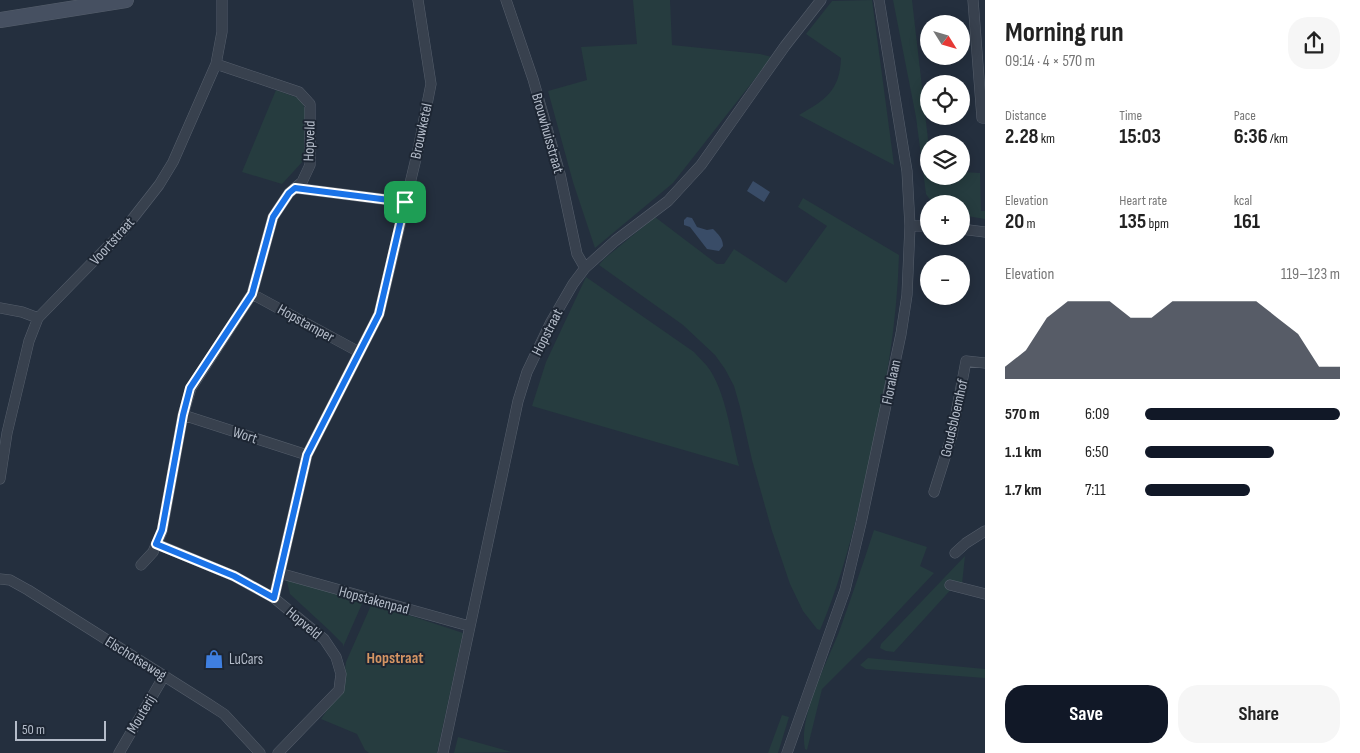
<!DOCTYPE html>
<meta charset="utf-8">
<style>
:root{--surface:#fff;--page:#f6f6f6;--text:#222;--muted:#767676;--accent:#111827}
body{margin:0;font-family:"Sofia Sans Condensed",sans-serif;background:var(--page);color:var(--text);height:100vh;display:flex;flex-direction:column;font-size:19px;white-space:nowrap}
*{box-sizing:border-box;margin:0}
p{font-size:16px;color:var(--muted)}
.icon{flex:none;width:28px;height:28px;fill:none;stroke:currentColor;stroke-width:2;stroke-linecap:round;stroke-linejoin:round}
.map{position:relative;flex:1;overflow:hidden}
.details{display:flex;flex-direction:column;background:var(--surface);width:375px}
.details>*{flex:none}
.needle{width:32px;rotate:127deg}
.tools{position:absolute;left:920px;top:15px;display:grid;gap:10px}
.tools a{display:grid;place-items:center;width:50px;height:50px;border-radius:50%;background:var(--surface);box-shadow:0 2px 12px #0003;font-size:25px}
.scale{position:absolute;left:15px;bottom:12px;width:91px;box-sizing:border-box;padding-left:5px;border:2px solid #b4bcc9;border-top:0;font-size:14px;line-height:18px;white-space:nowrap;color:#b4bcc9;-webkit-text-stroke:4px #1d2633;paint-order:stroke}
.pin{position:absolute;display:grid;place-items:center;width:42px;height:42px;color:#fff;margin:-21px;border-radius:10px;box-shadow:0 2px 8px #0006}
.round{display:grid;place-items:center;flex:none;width:52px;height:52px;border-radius:20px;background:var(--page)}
.headline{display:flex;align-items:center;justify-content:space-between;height:85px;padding:0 20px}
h1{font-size:28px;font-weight:700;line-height:38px}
.figures{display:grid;grid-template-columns:repeat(3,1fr);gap:8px;height:85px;padding:5px 20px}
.figures div{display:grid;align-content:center}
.figures b{font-size:21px;font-weight:700}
.figures small{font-size:14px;font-weight:400}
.figures p{font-size:14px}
.chart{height:140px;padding:10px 20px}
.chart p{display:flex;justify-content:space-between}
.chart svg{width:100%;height:90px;margin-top:5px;fill:var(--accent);opacity:.7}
.cta{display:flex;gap:10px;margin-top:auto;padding:10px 20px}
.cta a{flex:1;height:58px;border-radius:20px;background:var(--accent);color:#fff;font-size:20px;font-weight:700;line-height:58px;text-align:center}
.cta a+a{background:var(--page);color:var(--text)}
ul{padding:0 20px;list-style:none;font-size:16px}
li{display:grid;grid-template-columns:80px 60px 1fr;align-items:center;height:38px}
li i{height:12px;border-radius:6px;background:var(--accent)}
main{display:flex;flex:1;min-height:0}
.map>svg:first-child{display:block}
.green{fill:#263c3f}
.water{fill:#394c67}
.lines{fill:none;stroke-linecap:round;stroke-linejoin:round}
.street-casing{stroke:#565f6c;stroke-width:11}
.secondary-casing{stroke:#565f6c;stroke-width:16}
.street{stroke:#38414e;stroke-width:10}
.secondary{stroke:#465061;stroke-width:15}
.route-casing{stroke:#fff;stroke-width:10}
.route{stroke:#1a73e8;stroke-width:6}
.labels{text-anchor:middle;stroke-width:4;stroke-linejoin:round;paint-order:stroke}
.street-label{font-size:15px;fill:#b4bcc9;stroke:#1d2633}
.poi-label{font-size:15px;fill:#b4bcc9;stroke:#1d2633;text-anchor:start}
.neighbourhood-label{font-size:16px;font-weight:bold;fill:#d59563;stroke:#1d2633}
</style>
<main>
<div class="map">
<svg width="985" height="753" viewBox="0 0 985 753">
<rect width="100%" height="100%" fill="#242f3e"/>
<!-- green -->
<path class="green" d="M633,0H670L672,45L760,54L772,57L673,183L595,248L573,182L548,91L587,80L581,47L637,44Z
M872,0L894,165L799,115C825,100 840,91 841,58L806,34L832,1Z
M893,0H912L929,148V176H961V172L980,173L981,211H985V219L961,215V204H933L926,194L916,117Z
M276,90L301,99L305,109L304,160L282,184L242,172Z
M803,198L899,255C897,325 885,393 869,462C857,519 843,576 820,630L817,629L803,611L790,584L772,531L752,460L740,407L734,386L725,369L715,355L683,325L599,265L604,259L655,217L717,264H724L734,249L786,283L827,226L798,207Z
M586,277L694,352C698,357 703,361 707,366C726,390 731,437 739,466L532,406L546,362Z
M874,530L927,547L920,566L934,573L870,641L822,689L807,750L805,749C798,718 827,662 839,632C851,598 863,564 874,530Z
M965,556L962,584L955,585L894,652L886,651L880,648L881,644Z
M286,578L365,597L343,647V644L330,631L290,594Z
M372,603L463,633L437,753H369L365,750L357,734L321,719L337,695L344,676L346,662Z
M868,658L985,669V678L866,669L860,665Z
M782,715L789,717L778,753H768Z
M458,737L512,752L454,753Z"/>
<!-- water -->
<path class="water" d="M753,181L770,192L764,202L747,191Z
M687,217L692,218L697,227L707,230L713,229C718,234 723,238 723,246L719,251L707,249L690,227L684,225V220Z"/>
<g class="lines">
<!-- street casing -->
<g class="street-casing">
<path id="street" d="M506,0L533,79L560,174L577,254L585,268
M973,0L982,118H985
M295,188L405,202
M910,226H929
M961,229L985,232
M252,294L359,352
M0,308L22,312L38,318
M183,415L307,455
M0,479L7,433L29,341L38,318L123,231L159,185L173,162L216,64L222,32V0
M934,492L952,435L966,361L985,363
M157,544L234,576L274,598L324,639L336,657L341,674L339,690L278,753
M955,553L966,543L985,531
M141,565L153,552L162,531L183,415L191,388L252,294L273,217L289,193L302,182L310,165V104L299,92L216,64
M279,573L469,626
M0,579L10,580L28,590L207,703L224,714L260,753
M950,585L985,594
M274,598L307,455L379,314L396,242L418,150L431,84L418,0
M119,753L164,676
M443,753L518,401L527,372L551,322L573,284L585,268L615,241L668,201L701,165L785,46L821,0
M787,753L845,590L861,523L901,334L907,295L910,226L907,171L879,0"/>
</g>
<!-- secondary casing -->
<g class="secondary-casing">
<path id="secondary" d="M0,20L126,0"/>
</g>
<!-- street -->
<use href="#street" class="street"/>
<!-- secondary -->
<use href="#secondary" class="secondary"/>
</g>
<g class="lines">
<!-- route casing -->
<g class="route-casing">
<path id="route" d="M295,188L405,202L379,314L307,455L274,598L234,576L156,544L162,530L183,415L190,388L252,294L273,217L289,193Z"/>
</g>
<!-- route -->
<use href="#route" class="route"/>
</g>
<!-- icons -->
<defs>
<g id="shop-bare" transform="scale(1.5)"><path d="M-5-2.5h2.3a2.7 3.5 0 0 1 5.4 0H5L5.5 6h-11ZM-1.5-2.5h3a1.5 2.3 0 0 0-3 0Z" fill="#3f7fe0" stroke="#1d2633" stroke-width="2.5" paint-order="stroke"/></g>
</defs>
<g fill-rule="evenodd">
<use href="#shop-bare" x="214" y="659"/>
</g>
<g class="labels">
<!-- street labels -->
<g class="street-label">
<text transform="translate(421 131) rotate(-78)" y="5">Brouwketel</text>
<text transform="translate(548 133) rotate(74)" y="5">Brouwhuisstraat</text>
<text transform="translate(309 141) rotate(-88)" y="5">Hopveld</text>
<text transform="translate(112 241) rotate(-48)" y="5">Voortstraat</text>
<text transform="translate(306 323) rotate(29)" y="5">Hopstamper</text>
<text transform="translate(547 332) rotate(-63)" y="5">Hopstraat</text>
<text transform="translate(891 382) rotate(-78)" y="5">Floralaan</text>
<text transform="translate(954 418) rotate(-77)" y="5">Goudsbloemhof</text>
<text transform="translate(245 435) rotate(18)" y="5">Wort</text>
<text transform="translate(374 600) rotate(15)" y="5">Hopstakenpad</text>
<text transform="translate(304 623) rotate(40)" y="5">Hopveld</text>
<text transform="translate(136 658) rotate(32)" y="5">Elschotseweg</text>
<text transform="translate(141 714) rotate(-59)" y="5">Mouterij</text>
</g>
<!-- poi labels -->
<g class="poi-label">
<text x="229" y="664">LuCars</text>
</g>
<!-- neighbourhood labels -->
<g class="neighbourhood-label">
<text x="395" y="663">Hopstraat</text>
</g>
</g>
</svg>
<div class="tools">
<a><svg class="needle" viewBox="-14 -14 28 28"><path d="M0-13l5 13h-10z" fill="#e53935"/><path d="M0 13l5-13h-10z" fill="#767676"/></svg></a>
<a><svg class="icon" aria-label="locate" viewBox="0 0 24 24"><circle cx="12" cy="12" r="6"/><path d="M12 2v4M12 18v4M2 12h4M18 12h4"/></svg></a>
<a><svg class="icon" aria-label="layers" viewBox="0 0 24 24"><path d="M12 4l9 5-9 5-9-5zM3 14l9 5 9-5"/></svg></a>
<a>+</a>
<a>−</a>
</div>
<div class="scale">50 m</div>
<div class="pin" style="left:405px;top:202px;background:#1e9e55"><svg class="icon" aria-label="arrive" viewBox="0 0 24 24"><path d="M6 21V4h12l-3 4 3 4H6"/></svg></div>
</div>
<section class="details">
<div class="headline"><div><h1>Morning run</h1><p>09:14 · 4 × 570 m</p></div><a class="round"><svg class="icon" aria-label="share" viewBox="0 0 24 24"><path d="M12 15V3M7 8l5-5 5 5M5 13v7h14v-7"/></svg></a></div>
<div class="figures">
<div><p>Distance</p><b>2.28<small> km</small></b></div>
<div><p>Time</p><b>15:03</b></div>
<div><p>Pace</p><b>6:36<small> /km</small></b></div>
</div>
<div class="figures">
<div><p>Elevation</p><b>20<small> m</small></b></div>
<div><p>Heart rate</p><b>135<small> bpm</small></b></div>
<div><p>kcal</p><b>161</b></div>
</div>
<div class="chart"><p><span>Elevation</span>119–123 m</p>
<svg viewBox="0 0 160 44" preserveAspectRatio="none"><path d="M0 44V38L10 30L20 14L30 6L40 6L50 6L60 14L70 14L80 6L90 6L100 6L110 6L120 6L130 14L140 22L150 38L160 38V44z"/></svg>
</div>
<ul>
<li><b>570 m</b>6:09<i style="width:100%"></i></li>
<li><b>1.1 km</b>6:50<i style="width:66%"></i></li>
<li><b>1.7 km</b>7:11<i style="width:54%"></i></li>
</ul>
<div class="cta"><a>Save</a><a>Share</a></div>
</section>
</main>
